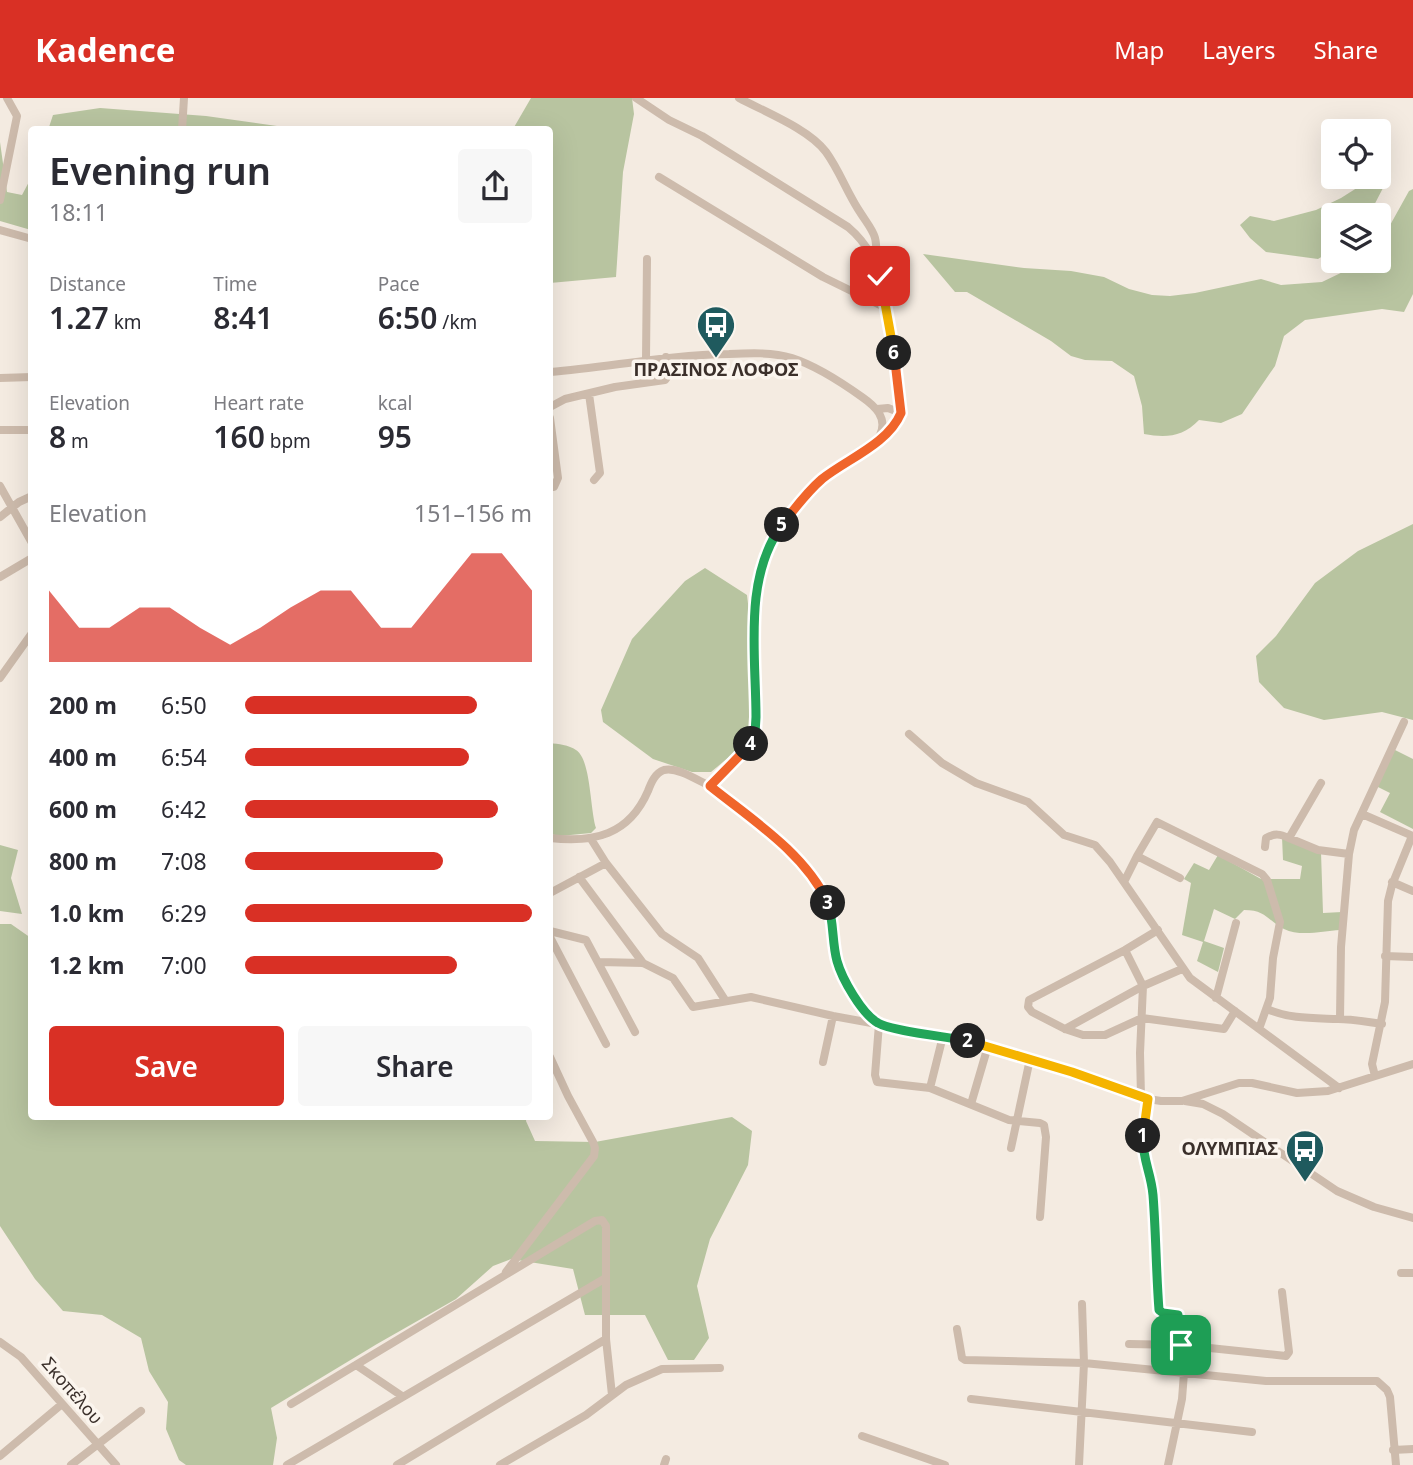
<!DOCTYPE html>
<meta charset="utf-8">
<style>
:root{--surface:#fff;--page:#f7f7f7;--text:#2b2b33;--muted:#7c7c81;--accent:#d93025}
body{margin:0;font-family:"Noto Sans",sans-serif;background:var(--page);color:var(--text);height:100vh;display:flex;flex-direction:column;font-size:26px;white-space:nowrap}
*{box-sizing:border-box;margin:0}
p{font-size:23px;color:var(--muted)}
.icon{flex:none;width:38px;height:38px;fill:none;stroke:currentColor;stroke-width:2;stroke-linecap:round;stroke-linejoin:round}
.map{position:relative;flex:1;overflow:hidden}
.panel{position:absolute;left:28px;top:28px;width:525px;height:994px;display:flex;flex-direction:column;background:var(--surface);border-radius:7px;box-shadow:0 7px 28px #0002}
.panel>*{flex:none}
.controls{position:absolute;left:1321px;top:21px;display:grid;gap:14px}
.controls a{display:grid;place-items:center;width:70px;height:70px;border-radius:7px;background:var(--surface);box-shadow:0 7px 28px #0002;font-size:35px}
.pin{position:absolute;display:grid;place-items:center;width:60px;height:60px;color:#fff;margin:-30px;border-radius:14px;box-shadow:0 4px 10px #0006}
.km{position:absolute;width:35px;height:35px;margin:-18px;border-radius:50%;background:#222;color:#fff;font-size:19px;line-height:35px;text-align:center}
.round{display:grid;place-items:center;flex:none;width:74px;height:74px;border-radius:7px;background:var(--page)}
.headline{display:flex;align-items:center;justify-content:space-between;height:119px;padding:0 21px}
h1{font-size:38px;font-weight:600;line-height:52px}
.stats{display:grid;grid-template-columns:repeat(3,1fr);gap:10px;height:119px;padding:7px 21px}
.stats div{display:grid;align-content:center}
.stats b{font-size:30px;font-weight:600}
.stats small{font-size:19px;font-weight:400}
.stats p{font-size:19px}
.chart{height:196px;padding:14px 21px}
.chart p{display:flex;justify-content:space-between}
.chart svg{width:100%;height:126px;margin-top:7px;fill:var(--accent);opacity:.7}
.button{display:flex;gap:14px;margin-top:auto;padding:14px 21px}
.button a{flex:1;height:80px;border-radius:7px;background:var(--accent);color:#fff;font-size:28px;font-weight:600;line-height:80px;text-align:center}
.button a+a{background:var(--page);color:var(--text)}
ul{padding:0 21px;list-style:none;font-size:23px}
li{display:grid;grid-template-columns:112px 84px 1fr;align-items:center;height:52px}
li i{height:18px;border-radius:9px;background:var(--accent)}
header{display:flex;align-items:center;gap:42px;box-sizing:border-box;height:98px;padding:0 35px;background:var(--accent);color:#fff}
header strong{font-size:33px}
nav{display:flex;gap:38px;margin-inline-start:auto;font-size:24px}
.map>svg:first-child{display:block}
.green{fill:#b8c4a0}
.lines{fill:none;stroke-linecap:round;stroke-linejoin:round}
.minor{stroke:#cdbbac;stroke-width:8}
.split-1-casing{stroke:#fff;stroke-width:14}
.split-2-casing{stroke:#fff;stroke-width:14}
.split-3-casing{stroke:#fff;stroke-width:14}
.split-4-casing{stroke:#fff;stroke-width:14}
.split-5-casing{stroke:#fff;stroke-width:14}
.split-6-casing{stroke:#fff;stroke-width:14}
.split-7-casing{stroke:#fff;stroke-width:14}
.split-1{stroke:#22a559;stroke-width:9}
.split-2{stroke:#f5b400;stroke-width:9}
.split-3{stroke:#22a559;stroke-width:9}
.split-4{stroke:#f0652b;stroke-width:9}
.split-5{stroke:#22a559;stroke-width:9}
.split-6{stroke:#f0652b;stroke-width:9}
.split-7{stroke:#f5b400;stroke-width:9}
.labels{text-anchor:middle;stroke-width:7;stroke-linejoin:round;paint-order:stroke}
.poi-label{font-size:18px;font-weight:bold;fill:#3b302b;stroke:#fbf5ee}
.street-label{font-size:18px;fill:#3b302b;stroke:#fbf5ee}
</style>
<header>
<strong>Kadence</strong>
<nav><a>Map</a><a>Layers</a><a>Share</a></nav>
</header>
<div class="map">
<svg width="1413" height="1367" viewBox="0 0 1413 1367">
<rect width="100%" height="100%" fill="#f4ebe1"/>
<!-- green -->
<path class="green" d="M531,0H632L634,16L623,74L616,179L550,185V32L513,31Z
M100,10L206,18L298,31L48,32L53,17Z
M0,44L7,94L22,97L31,80V132L0,123Z
M1371,81L1383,90L1369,117H1334L1333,152L1318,161L1266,154L1250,140L1240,127L1250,118L1274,123L1316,112L1341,100Z
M1413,91V196L1404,214L1382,211L1305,222L1284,238L1275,268L1242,316L1221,325L1199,322C1183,339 1166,340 1144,336L1142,308L1134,278L1112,263L1085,262L1071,258L1051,243L967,194H955L923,156L1024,170L1071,173L1104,179L1129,191L1152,197L1170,198L1195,195L1261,181L1281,187L1322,184L1351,170L1362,163H1379V137L1389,129L1409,93Z
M1413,426V622L1382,614L1324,622L1284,610L1259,584L1256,558L1276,538L1315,485L1358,453Z
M705,470L747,497L749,514L751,629L741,649L711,674H692L653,661L603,624L601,612L632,541L685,483Z
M550,645C558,646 569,647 576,652C591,661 590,712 596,730L591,735L560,738L550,736Z
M1393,651L1413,661V731L1380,714L1390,695L1372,686Z
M1282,739L1321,754L1323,815L1342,814L1340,832C1323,833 1300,839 1284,831C1267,822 1266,812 1244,812L1235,821L1214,811L1204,843L1224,850L1218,874L1197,863L1203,844L1182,837L1191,785L1184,781L1194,765L1209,772L1218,757L1261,781H1300L1302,768L1283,762Z
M0,747L18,752L11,780L22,816L0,813Z
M0,826H11L31,840L32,1018H527L526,1023L535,1043L595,1044L732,1019L752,1033L748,1067L710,1141L697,1188L709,1240L694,1262H668L645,1217H585L573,1171L511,1161L493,1168L456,1201L377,1246L271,1310L277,1340L273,1367H186L179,1362L166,1331L168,1304L149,1273L141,1240L102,1217L63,1213L35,1181L0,1128Z"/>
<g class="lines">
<!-- minor -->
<path class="minor" d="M636,0L669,22L702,38L848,129C860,139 870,153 877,168C885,188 906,301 900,318C897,330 887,336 878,341
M739,0C765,14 809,31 826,54C839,72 846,92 858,111C873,135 878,134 876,165
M182,32L184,0
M659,79L823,179L888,211
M0,102L17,18L7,0
M0,132L32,141
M646,261L647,161
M550,274C610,269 668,257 729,256C750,255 772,254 792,260C817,268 841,284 862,299C875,308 888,320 880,337C870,356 846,364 829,375C819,383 811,392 803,401C774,434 758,467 754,510L755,636L748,651L710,688C748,718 804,755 825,800C834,819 833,839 836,859C840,884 861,909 879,926
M0,280L32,279
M589,296L600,375L594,382
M550,309L565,301L615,289L665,282L668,278L666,259
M877,311L888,310L901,315
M550,320L558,380L554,389H550
M0,332H32
M0,388L32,445
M0,419L19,404L32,398
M0,479L32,460
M0,580L32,535
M909,636L942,665L976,685L1028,704L1064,737L1095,747L1110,764L1190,880L1339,990
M1321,685L1289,740L1318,752L1349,756
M1362,716L1413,738
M550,740C594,745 629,737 648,693C651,685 655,675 664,672C678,669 697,682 710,688
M591,741L606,765L662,836L698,860L725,902
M1265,749L1266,740C1275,735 1280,736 1289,740
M579,779L643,865
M1180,780L1137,758L1157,724L1262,776L1267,782L1280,824L1273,860L1270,900L1259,931
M1124,784L1137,758
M1392,784L1413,793
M550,795L606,765
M1158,832L1125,852L1029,902L1028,909L1032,914L1065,931L1083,937H1105L1142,920L1224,931L1235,913
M550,833L586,842L635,934
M550,839L606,946
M1125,852L1143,888L1140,955L1141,999
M1385,858L1413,859
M600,864L643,865L673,880L693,909L751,899L833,918L943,938L988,948L1117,989L1148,1001L1161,1003H1182L1239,985H1252L1297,995L1328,993L1413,966
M1216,900L1236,825
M1267,911C1290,921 1312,920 1338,921C1352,921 1367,924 1382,926
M1340,921L1341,849L1349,756L1354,732L1404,624
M879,926L875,977L877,984L930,990L1009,1022L1040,1025L1044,1027L1046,1039L1040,1119
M1065,931L1143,888L1182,871
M823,964L833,918
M1375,978L1372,966L1385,904L1388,803L1392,787L1412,738
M930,990L943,938
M1148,1001L1142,1056L1150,1075L1152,1095L1159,1212L1163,1215L1175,1216L1180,1221L1184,1275L1182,1301L1168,1367
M1185,1003L1203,1006L1223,1016L1337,1093L1374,1109L1413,1120
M971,1006L988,948
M1011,1050L1030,961
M506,1174L594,1058L595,1050L593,1044L568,998L550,959
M1401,1175H1413
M957,1231L962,1260L965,1262L1084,1265L1266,1283H1377L1387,1292L1390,1299L1396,1367
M0,1244L21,1259L116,1367
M1129,1246L1181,1247L1286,1258L1289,1254L1282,1194
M356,1267L402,1298
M971,1301L1252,1334
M291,1306L595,1123L602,1122L606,1128V1241L612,1297
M862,1338L945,1367
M1393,1352L1413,1351
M0,1358L62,1306
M71,1367L141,1313
M287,1367L604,1181
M397,1367L606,1241
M500,1367L586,1317L626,1287L662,1271L720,1270
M664,1367L666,1361
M1079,1367L1084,1265L1082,1206"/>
</g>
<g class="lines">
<!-- split-1 casing -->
<g class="split-1-casing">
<path id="split-1" d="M1143,1038C1142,1061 1151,1074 1153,1097C1156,1135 1156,1173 1159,1212L1163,1215L1178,1217L1181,1247"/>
</g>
<!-- split-2 casing -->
<g class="split-2-casing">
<path id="split-2" d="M968,943L1072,974L1148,1001L1143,1038"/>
</g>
<!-- split-3 casing -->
<g class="split-3-casing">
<path id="split-3" d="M828,805C834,825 832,845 837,863C842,881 862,916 878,925C891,933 950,939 968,943"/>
</g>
<!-- split-4 casing -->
<g class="split-4-casing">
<path id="split-4" d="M751,646L710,688C751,721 805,755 828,805"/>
</g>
<!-- split-5 casing -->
<g class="split-5-casing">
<path id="split-5" d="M751,646L755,636L756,619C756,557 743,480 782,427"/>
</g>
<!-- split-6 casing -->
<g class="split-6-casing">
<path id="split-6" d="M782,427C794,411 807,394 822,381C847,361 888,346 901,315L894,255"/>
</g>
<!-- split-7 casing -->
<g class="split-7-casing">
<path id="split-7" d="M880,178L894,255"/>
</g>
<!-- split-1 -->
<use href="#split-1" class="split-1"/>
<!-- split-2 -->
<use href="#split-2" class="split-2"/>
<!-- split-3 -->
<use href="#split-3" class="split-3"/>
<!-- split-4 -->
<use href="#split-4" class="split-4"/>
<!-- split-5 -->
<use href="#split-5" class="split-5"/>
<!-- split-6 -->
<use href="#split-6" class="split-6"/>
<!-- split-7 -->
<use href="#split-7" class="split-7"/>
</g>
<!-- icons -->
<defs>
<g id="bus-pin" transform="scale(2.0125)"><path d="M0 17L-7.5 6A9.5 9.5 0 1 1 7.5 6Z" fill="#1f5a5e" stroke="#fbf5ee"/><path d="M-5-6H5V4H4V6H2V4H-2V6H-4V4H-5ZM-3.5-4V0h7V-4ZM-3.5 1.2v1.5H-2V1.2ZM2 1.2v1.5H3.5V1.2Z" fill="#fff"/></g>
</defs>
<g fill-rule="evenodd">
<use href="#bus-pin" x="716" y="227"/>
<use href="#bus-pin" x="1305" y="1051"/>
</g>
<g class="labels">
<!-- poi labels -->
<g class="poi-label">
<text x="716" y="278">ΠΡΑΣΙΝΟΣ ΛΟΦΟΣ</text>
<text x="1278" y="1057" text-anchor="end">ΟΛΥΜΠΙΑΣ</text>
</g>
<!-- street labels -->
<g class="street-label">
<text transform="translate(72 1293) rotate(49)" y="6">Σκοπέλου</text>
</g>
</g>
</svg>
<div class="controls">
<a><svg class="icon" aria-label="locate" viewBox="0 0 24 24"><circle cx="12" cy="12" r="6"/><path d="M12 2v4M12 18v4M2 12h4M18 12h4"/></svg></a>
<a><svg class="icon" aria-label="layers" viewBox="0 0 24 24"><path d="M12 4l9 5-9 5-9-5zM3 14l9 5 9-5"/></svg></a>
</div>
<div class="pin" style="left:1181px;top:1247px;background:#1e9e55"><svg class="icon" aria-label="arrive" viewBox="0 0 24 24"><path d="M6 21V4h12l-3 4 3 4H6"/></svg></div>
<div class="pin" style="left:880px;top:178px;background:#d93025"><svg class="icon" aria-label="check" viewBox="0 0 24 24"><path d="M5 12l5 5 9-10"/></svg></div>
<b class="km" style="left:1143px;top:1038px">1</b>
<b class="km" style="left:968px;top:943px">2</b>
<b class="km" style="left:828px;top:805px">3</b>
<b class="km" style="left:751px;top:646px">4</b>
<b class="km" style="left:782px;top:427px">5</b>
<b class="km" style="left:894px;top:255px">6</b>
<section class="panel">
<div class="headline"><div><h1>Evening run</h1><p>18:11</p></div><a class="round"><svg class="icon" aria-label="share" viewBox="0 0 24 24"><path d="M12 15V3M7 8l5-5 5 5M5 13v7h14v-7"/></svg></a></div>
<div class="stats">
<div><p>Distance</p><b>1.27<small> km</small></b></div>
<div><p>Time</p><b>8:41</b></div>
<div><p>Pace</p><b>6:50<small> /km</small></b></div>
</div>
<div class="stats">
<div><p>Elevation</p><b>8<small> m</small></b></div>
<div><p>Heart rate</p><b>160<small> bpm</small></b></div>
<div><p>kcal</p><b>95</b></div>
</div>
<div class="chart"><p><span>Elevation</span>151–156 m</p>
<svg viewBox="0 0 160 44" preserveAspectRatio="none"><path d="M0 44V19L10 32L20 32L30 25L40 25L50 32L60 38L70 32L80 25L90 19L100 19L110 32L120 32L130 19L140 6L150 6L160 19V44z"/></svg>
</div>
<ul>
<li><b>200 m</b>6:50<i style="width:81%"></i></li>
<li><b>400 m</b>6:54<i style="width:78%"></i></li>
<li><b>600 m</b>6:42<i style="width:88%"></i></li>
<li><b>800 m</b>7:08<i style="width:69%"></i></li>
<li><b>1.0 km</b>6:29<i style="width:100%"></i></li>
<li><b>1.2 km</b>7:00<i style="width:74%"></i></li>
</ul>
<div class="button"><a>Save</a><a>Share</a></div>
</section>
</div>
